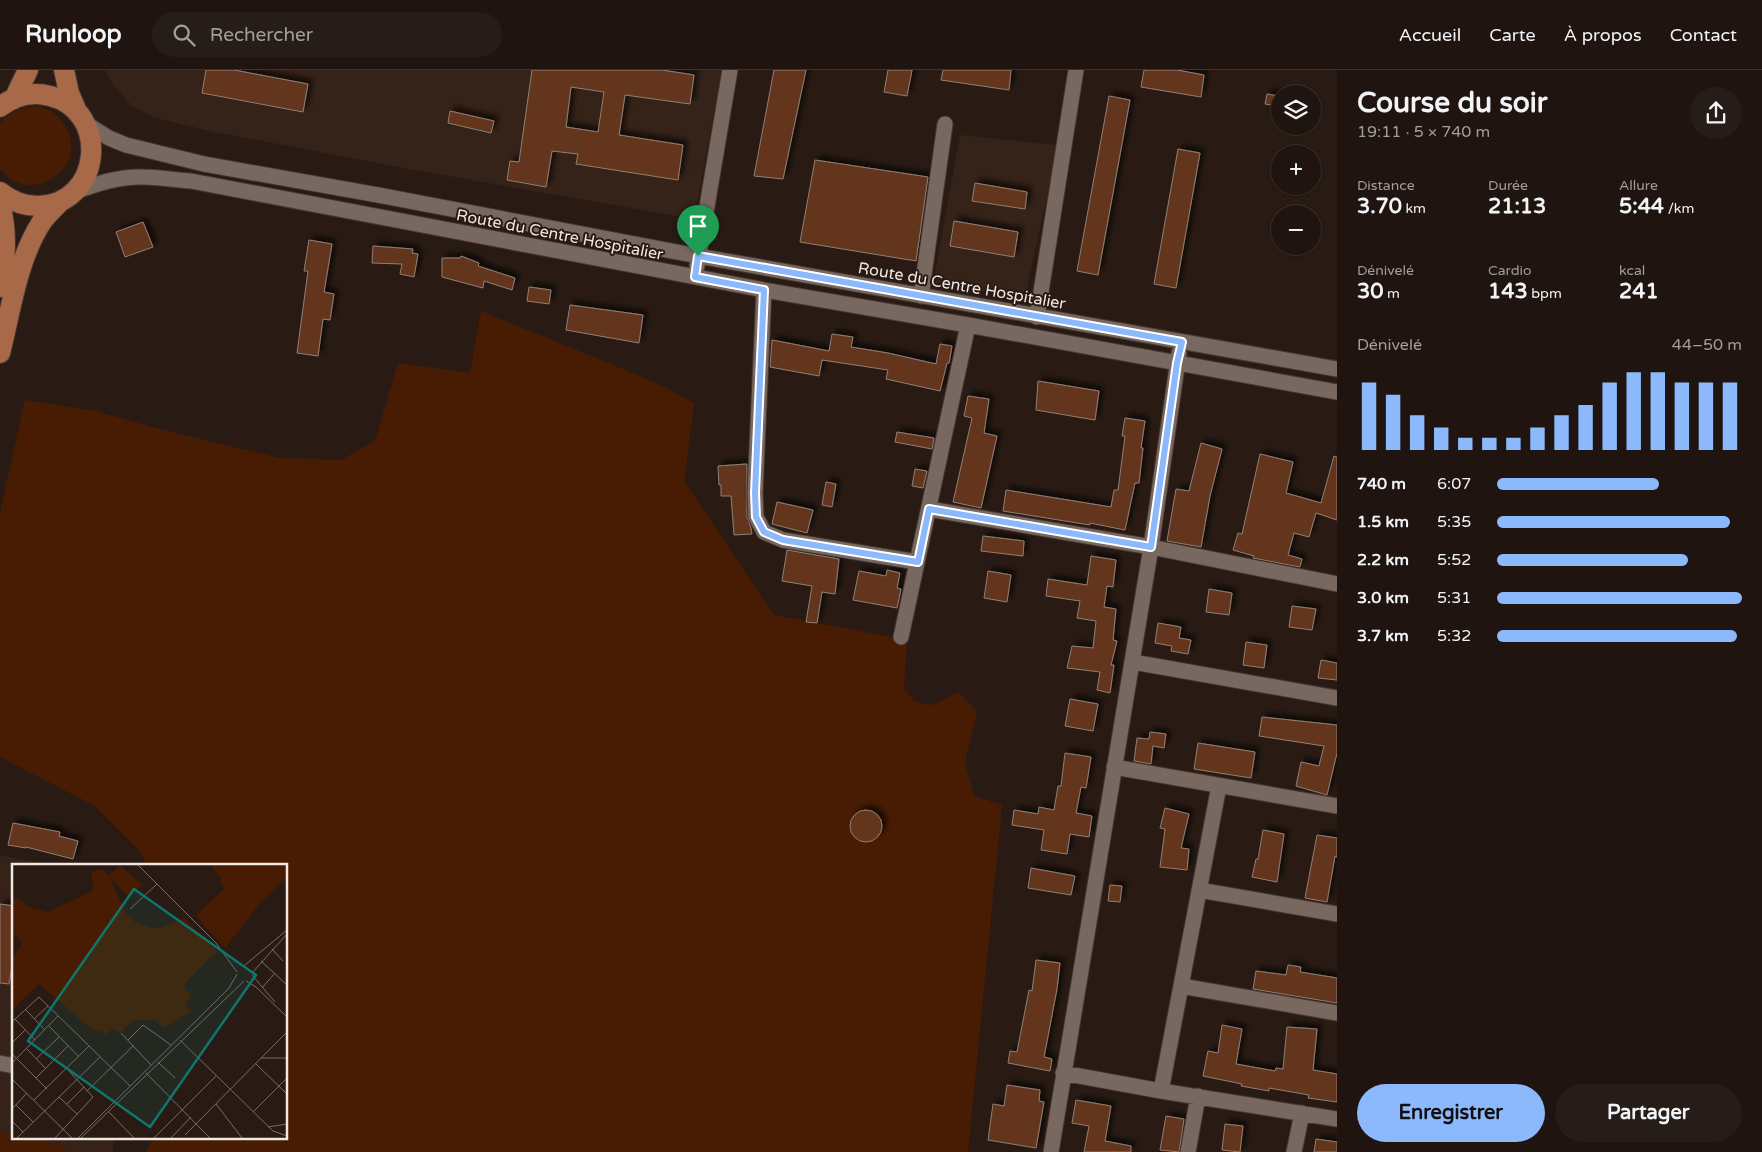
<!DOCTYPE html>
<html lang="fr">
<meta charset="utf-8">
<style>
:root{--surface:#1f140f;--page:#271d18;--text:#f1f3f6;--muted:#a19e9e;--line:#3c332f;--accent:#8bb9fc}
body{margin:0;font-family:"Varela Round",sans-serif;background:var(--page);color:var(--text);height:100vh;display:flex;flex-direction:column;font-size:19px;white-space:nowrap}
*{box-sizing:border-box;margin:0}
p{font-size:16px;color:var(--muted)}
.icon{flex:none;width:28px;height:28px;fill:none;stroke:currentColor;stroke-width:2;stroke-linecap:round;stroke-linejoin:round}
.map{position:relative;flex:1;overflow:hidden}
.side{display:flex;flex-direction:column;background:var(--surface);width:425px}
.side>*{flex:none}
.controls{position:absolute;left:1271px;top:15px;display:grid;gap:10px}
.controls a{display:grid;place-items:center;width:50px;height:50px;border-radius:50%;background:var(--surface);box-shadow:0 1px 4px #0004,0 0 0 1px var(--line);font-size:25px}
.pin{position:absolute;display:grid;place-items:center;width:42px;height:42px;color:#fff;margin:-51px -21px;border-radius:50% 50% 50% 0;rotate:-45deg;box-shadow:0 0 5px #0007}
.pin .icon{rotate:45deg}
.round{display:grid;place-items:center;flex:none;width:52px;height:52px;border-radius:26px;background:var(--page)}
.overview{display:flex;align-items:center;justify-content:space-between;height:85px;padding:0 20px}
h1{font-size:28px;font-weight:700;line-height:38px}
.stats{display:grid;grid-template-columns:repeat(3,1fr);gap:8px;height:85px;padding:5px 20px}
.stats div{display:grid;align-content:center}
.stats b{font-size:21px;font-weight:700}
.stats small{font-size:14px;font-weight:400}
.stats p{font-size:14px}
.chart{height:140px;padding:10px 20px}
.chart p{display:flex;justify-content:space-between}
.chart svg{width:100%;height:90px;margin-top:5px;stroke:var(--accent);stroke-width:6}
.button{display:flex;gap:10px;margin-top:auto;padding:10px 20px}
.button a{flex:1;height:58px;border-radius:30px;background:var(--accent);color:#111;font-size:20px;font-weight:700;line-height:58px;text-align:center}
.button a+a{background:var(--page);color:var(--text)}
ul{padding:0 20px;list-style:none;font-size:16px}
li{display:grid;grid-template-columns:80px 60px 1fr;align-items:center;height:38px}
li i{height:12px;border-radius:6px;background:var(--accent)}
header{display:flex;align-items:center;gap:30px;box-sizing:border-box;height:70px;padding:0 25px;background:var(--surface);border-bottom:1px solid var(--line)}
header strong{font-size:24px}
nav{display:flex;gap:28px;margin-inline-start:auto;font-size:18px}
.search{width:350px;height:45px;background:var(--page);display:flex;align-items:center;gap:12px;box-sizing:border-box;padding:0 18px;border-radius:28px;color:var(--muted);font-size:19px}
main{display:flex;flex:1;min-height:0}
.map>svg:first-child{display:block}
.built{fill:#352218}
.green{fill:#471c02}
.building{fill:#64341a;stroke:#907f76;fill-rule:evenodd;filter:url(#shadow)}
.lines{fill:none;stroke-linecap:round;stroke-linejoin:round}
.minor-casing{stroke:#423834;stroke-width:17}
.major-casing{stroke:#423834;stroke-width:22}
.minor{stroke:#796860;stroke-width:15}
.major{stroke:#a76948;stroke-width:20}
.route-casing{stroke:#fff;stroke-width:10}
.route{stroke:#8bb9fc;stroke-width:6}
.labels{text-anchor:middle;stroke-width:4;stroke-linejoin:round;paint-order:stroke}
.street-label{font-size:16px;fill:#f1e7e3;stroke:#291b14}
.inset-road{fill:none;stroke:#796d67;stroke-width:1}
.view{fill:#0f766e;fill-opacity:0.15;stroke:#0f766e;stroke-width:2.5}
.inset-edge{fill:none;stroke:#f1e7e3;stroke-width:2.5}
</style>
<header>
<strong>Runloop</strong>
<div class="search"><svg class="icon" aria-label="search" viewBox="0 0 24 24"><circle cx="10" cy="10" r="6"/><path d="M15 15l6 6"/></svg>Rechercher</div>
<nav><a>Accueil</a><a>Carte</a><a>À propos</a><a>Contact</a></nav>
</header>
<main>
<div class="map">
<svg width="1337" height="1082" viewBox="0 0 1337 1082">
<defs>
<filter id="shadow"><feDropShadow dx="4.5" dy="-4.5" stdDeviation="2.5" flood-color="#0009"/></filter>
</defs>
<rect width="100%" height="100%" fill="#291b14"/>
<!-- built -->
<path class="built" d="M105,0H722L694,149L414,100L214,62L152,47L132,36L113,15Z
M960,65L1058,75L1025,227L933,214Z
M0,785L56,796H14V1068H114L113,1082H0Z"/>
<!-- green -->
<path class="green" d="M37,36C41,38 47,39 51,41C58,45 63,52 67,59C88,101 29,137 0,99V53C11,41 21,38 37,36Z
M481,241L657,313L694,333L684,411L774,545L907,570L904,619L915,632L933,635L958,622L977,641L965,693L974,726L1002,735L968,1082H146L153,1068H286V796H147L140,781L95,736L0,687V443L25,330L91,340L179,364L280,388L341,390L375,371L398,293L470,303Z
M0,1062L14,1065V1068H30L65,1076L64,1082H0Z"/>
<!-- building -->
<path class="building" d="M206,0H234L308,14L303,42L202,23Z
M532,0H662L694,5L690,34L625,25L619,65L683,75L678,110L576,94L578,84L552,81L546,117L507,110L510,91L519,92ZM571,17L604,22L598,62L566,57Z
M774,0H806L783,109L754,106Z
M888,0H912L907,26L884,22Z
M943,0H1011L1009,20L941,10Z
M1144,0H1177L1204,5L1201,27L1141,17Z
M1267,24L1279,26L1277,36L1265,34Z
M1109,26L1130,30L1098,205L1077,201Z
M450,41L494,51L491,63L448,53Z
M1178,79L1200,83L1176,218L1154,214Z
M815,90L928,107L916,191L800,172Z
M975,113L1027,122L1025,139L972,131Z
M954,151L1018,162L1014,187L950,176Z
M143,152L153,177L125,187L116,162Z
M309,170L332,174L324,222L334,224L330,250L323,249L318,286L297,283L308,201H304Z
M373,176L413,179L412,183L418,184L414,207L400,204L402,194L372,193Z
M461,186L479,193L478,196L515,208L512,220L484,211L483,218L442,207V188H460Z
M529,217L551,220L549,234L527,231Z
M570,235L643,245L639,273L566,260Z
M832,264L853,267L851,277L888,283L936,294L940,274L952,276L949,293H947L940,321L886,309L888,300L822,290L819,306L770,297L772,270L829,281Z
M1038,311L1099,321L1095,350L1036,340Z
M968,326L989,329L984,363L997,366L981,438L953,432L972,348L964,346Z
M1125,348L1145,351L1141,378H1143L1139,413H1135L1125,460L1090,453V455L1003,441L1006,420L1111,437L1114,420H1118L1125,366H1122Z
M897,362L934,368L932,379L895,372Z
M1201,373L1222,379L1210,426L1201,477L1167,471L1176,419L1189,421Z
M1260,384L1293,392L1286,423L1321,433L1334,386L1337,387V450L1316,443L1309,467L1294,463L1288,485L1302,489L1300,497L1253,488L1254,486L1233,480L1238,463L1242,464Z
M747,394V447L751,458L752,464L734,465L731,426H721V415H719L718,396Z
M915,399L927,401L923,418L912,416Z
M826,412L836,414L832,437L822,435Z
M777,432L813,440L807,463L772,454Z
M983,466L1024,471L1023,486L981,481Z
M787,480L839,489L835,524L822,522L817,553L806,552L812,516L782,511Z
M1091,486L1116,490L1113,517L1107,516L1104,537L1116,539L1113,570L1117,571L1111,595H1114L1110,623L1097,620L1100,602L1067,598L1072,576L1093,578L1096,551L1077,548L1080,531L1046,526L1048,509L1087,515Z
M887,500L900,503L897,518L901,519L897,538L853,530L859,501L886,506Z
M988,501L1011,505L1007,532L984,528Z
M1209,519L1232,523L1229,545L1206,542Z
M1292,536L1316,539L1312,560L1289,557Z
M1158,553L1181,557L1179,568L1191,570L1188,584L1171,581L1172,576L1155,573Z
M1246,572L1267,575L1264,598L1243,595Z
M1321,590L1337,593V610L1318,608Z
M1070,629L1098,634L1093,661L1065,656Z
M1262,647L1337,655V683L1327,725L1296,716L1301,692L1319,696L1324,676L1259,666Z
M1150,662L1166,664L1164,678L1153,676L1151,694L1134,691L1137,668L1149,669Z
M1198,673L1255,682L1251,708L1194,699Z
M1065,683L1091,687L1086,718L1081,717L1076,743L1092,746L1089,767L1070,764L1067,784L1041,780L1044,760L1012,755L1014,740L1038,744L1039,737L1054,740L1058,716H1061Z
M1165,738L1189,744L1181,778L1189,779L1187,800L1160,797L1165,759L1160,758Z
M850 756a16 16 0 1 1 32 0a16 16 0 1 1-32 0Z
M13,753L60,762L59,766L78,771L73,789L26,777V778L8,775Z
M1263,760L1284,764L1277,812L1252,807L1256,789H1258Z
M1317,765L1337,768V787L1335,786L1327,832L1305,828Z
M1031,798L1075,806L1071,825L1028,818Z
M1110,815L1122,816L1120,832L1108,831Z
M0,834L14,836V886L9,914L0,913Z
M1036,890L1060,893L1057,919L1044,987L1052,989L1050,1001L1008,993L1010,981L1017,982L1029,920L1032,921Z
M1288,895L1301,897L1300,902L1337,908V933L1253,919L1256,901L1286,905Z
M1222,955L1242,959L1236,994L1275,1001L1276,998L1283,999L1287,957L1317,959L1313,1000L1337,1004V1032L1308,1028L1309,1025L1269,1018V1021L1241,1016L1242,1014L1203,1006L1208,981L1218,983Z
M1007,1015L1040,1020L1039,1031L1044,1032L1036,1078L988,1070L993,1034L1004,1036Z
M1076,1030L1111,1036L1105,1071L1131,1076V1082H1084L1089,1056L1072,1053Z
M1166,1046L1184,1049L1179,1082L1160,1080Z
M1225,1054L1243,1056L1240,1082L1222,1080Z
M1316,1069L1337,1072V1082H1314Z"/>
<g class="lines">
<!-- minor casing -->
<g class="minor-casing">
<path id="minor" d="M85,53L109,68L126,75L204,94L378,125L698,186L1337,299
M74,122C96,114 119,106 144,107C159,107 175,110 191,111L764,220L968,255L1337,322
M697,196L730,0
M764,220L755,423L756,447L764,462L783,470L917,492
M921,226L945,54
M1037,247L1076,0
M929,439L1151,477L1337,514
M901,567L968,255
M1133,592L1337,628
M1114,697L1337,736
M1199,820L1337,844
M1181,916L1337,943
M0,993L14,996
M1063,1003L1161,1021L1337,1049
M1161,1021L1219,716
M1051,1082L1151,477L1179,283
M1188,1082L1198,1026
M1294,1082L1302,1043"/>
</g>
<!-- major casing -->
<g class="major-casing">
<path id="major" d="M64,0L69,23L77,42
M14,29L28,0
M0,37C14,26 32,21 50,26C111,41 102,135 38,136C24,136 11,131 0,122
M0,135C8,163 5,189 0,217
M0,283C11,240 17,191 41,153C46,145 55,137 62,130"/>
</g>
<!-- minor -->
<use href="#minor" class="minor"/>
<!-- major -->
<use href="#major" class="major"/>
</g>
<g class="lines">
<!-- route casing -->
<g class="route-casing">
<path id="route" d="M698,186L1182,272L1177,293L1151,477L929,439L918,492L783,470L764,462L756,447L755,423L764,220L695,207Z"/>
</g>
<!-- route -->
<use href="#route" class="route"/>
</g>
<g class="labels">
<!-- street labels -->
<g class="street-label">
<text transform="translate(560 164) rotate(11)" y="6">Route du Centre Hospitalier</text>
<text transform="translate(962 215) rotate(10)" y="6">Route du Centre Hospitalier</text>
</g>
</g>
<!-- overview -->
<g transform="translate(12 794)">
<rect width="275" height="275" fill="#291b14"/>
<path d="M108,1L130,21L117,33L97,13L114,49L123,58L145,65L172,54L205,88L173,119V124L180,133L173,141L179,147L152,164L144,156H121L108,169L100,165L94,171L89,166L82,167L27,120L0,146V95L10,79L0,68V35L6,34L17,43L36,48L81,27L80,8L91,5L97,12ZM199,1H275V13L249,38L213,84L184,52L212,25L208,13Z" fill="#471c02"/>
<path class="inset-road" d="M126,1L204,79L225,108M118,45L145,20M260,85L271,97M249,97L275,121M233,101L275,66M240,109L275,70M240,111L263,138M234,117L244,123L275,153M250,124L263,109M13,145L33,166M3,155L23,176M22,155L36,142M0,158L27,133L118,222M37,162L67,193M109,169L139,201M116,176L131,161L159,181M168,176L261,267L275,272M0,179L13,166M15,185L34,205M0,190L35,225M249,194H275M24,195L47,173M146,198L163,214M0,199L46,152M243,199L275,230M134,209L198,274M24,214L56,182M0,215L60,274M75,227L121,182M47,233L65,250M22,236L77,182M55,240L72,223M204,240L230,274M4,241L21,258M0,245L15,229M96,247L122,274M241,248L275,214M0,257L11,268M256,263L275,260M173,271L275,168M5,274L88,193M43,274L81,233L55,205M66,274L217,124L225,110M69,274L232,117M142,274L204,212M159,274L179,253"/>
<path class="view" d="M122,25L244,111L138,263L16,177Z"/>
<rect width="275" height="275" class="inset-edge"/>
</g>
</svg>
<div class="controls">
<a><svg class="icon" aria-label="layers" viewBox="0 0 24 24"><path d="M12 4l9 5-9 5-9-5zM3 14l9 5 9-5"/></svg></a>
<a>+</a>
<a>−</a>
</div>
<div class="pin" style="left:698px;top:186px;background:#1e9e55"><svg class="icon" aria-label="arrive" viewBox="0 0 24 24"><path d="M6 21V4h12l-3 4 3 4H6"/></svg></div>
</div>
<section class="side">
<div class="overview"><div><h1>Course du soir</h1><p>19:11 · 5 × 740 m</p></div><a class="round"><svg class="icon" aria-label="share" viewBox="0 0 24 24"><path d="M12 15V3M7 8l5-5 5 5M5 13v7h14v-7"/></svg></a></div>
<div class="stats">
<div><p>Distance</p><b>3.70<small> km</small></b></div>
<div><p>Durée</p><b>21:13</b></div>
<div><p>Allure</p><b>5:44<small> /km</small></b></div>
</div>
<div class="stats">
<div><p>Dénivelé</p><b>30<small> m</small></b></div>
<div><p>Cardio</p><b>143<small> bpm</small></b></div>
<div><p>kcal</p><b>241</b></div>
</div>
<div class="chart"><p><span>Dénivelé</span>44–50 m</p>
<svg viewBox="0 0 160 44" preserveAspectRatio="none"><path d="M5 44V11M15 44V17M25 44V27M35 44V33M45 44V38M55 44V38M65 44V38M75 44V33M85 44V27M95 44V22M105 44V11M115 44V6M125 44V6M135 44V11M145 44V11M155 44V11"/></svg>
</div>
<ul>
<li><b>740 m</b>6:07<i style="width:66%"></i></li>
<li><b>1.5 km</b>5:35<i style="width:95%"></i></li>
<li><b>2.2 km</b>5:52<i style="width:78%"></i></li>
<li><b>3.0 km</b>5:31<i style="width:100%"></i></li>
<li><b>3.7 km</b>5:32<i style="width:98%"></i></li>
</ul>
<div class="button"><a>Enregistrer</a><a>Partager</a></div>
</section>
</main>
